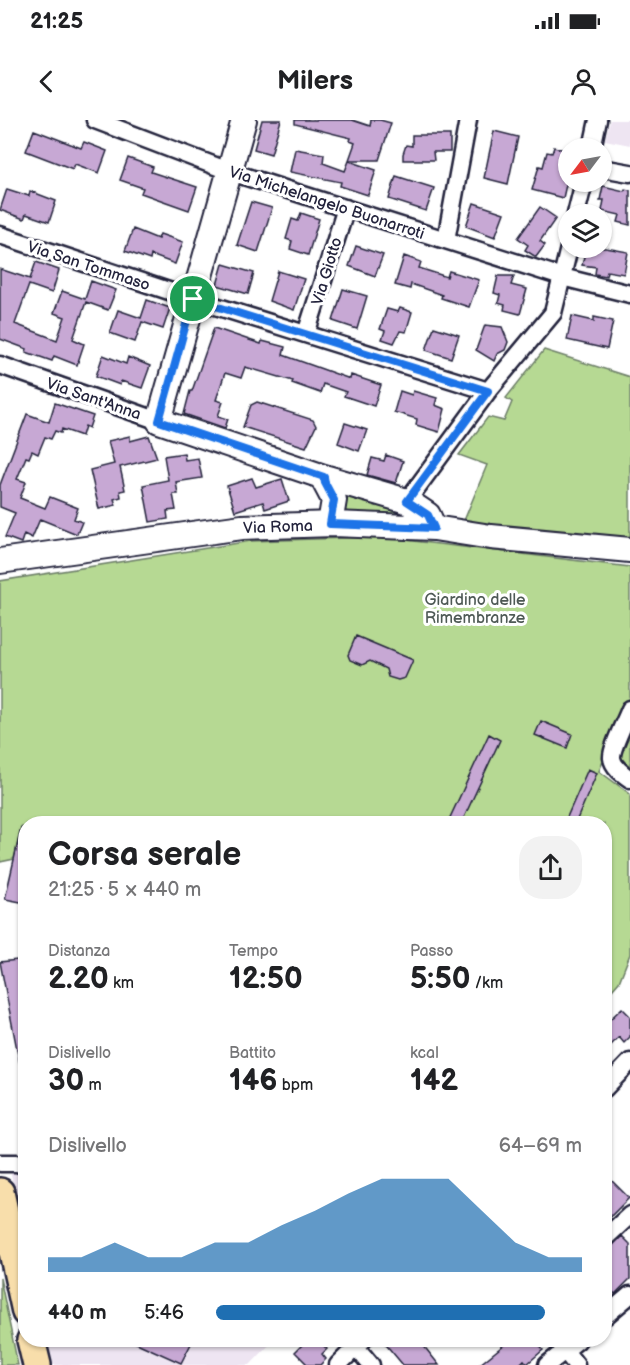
<!DOCTYPE html>
<html lang="it">
<meta charset="utf-8">
<style>
:root{--surface:#fff;--page:#f2f2f2;--text:#202124;--muted:#757577;--accent:#1f6fb2}
body{margin:0;font-family:"Balsamiq Sans",sans-serif;background:var(--page);color:var(--text);height:100vh;display:flex;flex-direction:column;font-size:22px;white-space:nowrap}
*{box-sizing:border-box;margin:0}
p{font-size:20px;color:var(--muted)}
.icon{flex:none;width:33px;height:33px;fill:none;stroke:currentColor;stroke-width:2;stroke-linecap:round;stroke-linejoin:round}
.map{position:relative;flex:1;overflow:hidden}
.sheet{position:absolute;left:18px;top:696px;width:594px;height:531px;display:flex;flex-direction:column;background:var(--surface);border-radius:24px;box-shadow:0 2px 4px #0004}
.sheet>*{flex:none}
.needle{width:39px;rotate:238deg}
.controls{position:absolute;left:558px;top:18px;display:grid;gap:12px}
.controls a{display:grid;place-items:center;width:54px;height:54px;border-radius:50%;background:var(--surface);box-shadow:0 2px 4px #0004;font-size:30px}
.pin{position:absolute;display:grid;place-items:center;width:51px;height:51px;color:#fff;margin:-26px;border:3px solid #fff;border-radius:50%;box-shadow:0 2px 6px #0007}
.round{display:grid;place-items:center;flex:none;width:63px;height:63px;border-radius:24px;background:var(--page)}
.overview{display:flex;align-items:center;justify-content:space-between;height:102px;padding:0 30px}
h1{font-size:33px;font-weight:700;line-height:45px}
.metrics{display:grid;grid-template-columns:repeat(3,1fr);gap:9px;height:102px;padding:6px 30px}
.metrics div{display:grid;align-content:center}
.metrics b{font-size:30px;font-weight:700}
.metrics small{font-size:16px;font-weight:400}
.metrics p{font-size:16px}
.chart{height:168px;padding:12px 30px}
.chart p{display:flex;justify-content:space-between}
.chart svg{width:100%;height:108px;margin-top:6px;fill:var(--accent);opacity:.7}
ul{padding:0 30px;list-style:none;font-size:20px}
li{display:grid;grid-template-columns:96px 72px 1fr;align-items:center;height:45px}
li i{height:15px;border-radius:8px;background:var(--accent)}
.status{display:flex;justify-content:space-between;align-items:center;height:42px;padding:0 30px;background:var(--surface);direction:ltr}
.status svg{height:16px;fill:currentColor}
header{display:flex;justify-content:space-between;align-items:center;height:78px;padding:0 30px;background:var(--surface);font-size:27px;font-weight:700}
.map>svg:first-child{display:block}
.built{fill:#eee5f2}
.green{fill:#b6d993;stroke:#6c7e67;stroke-width:1.5}
.building{fill:#c7a8d4;stroke:#22223b;stroke-width:1.5}
.lines{fill:none;stroke-linecap:round;stroke-linejoin:round}
.street-casing{stroke:#22223b;stroke-width:21}
.secondary-casing{stroke:#22223b;stroke-width:28}
.primary-casing{stroke:#22223b;stroke-width:32}
.street{stroke:#fff;stroke-width:16}
.secondary{stroke:#fff;stroke-width:24}
.primary{stroke:#f8deab;stroke-width:27}
.route-casing{stroke:#fff;stroke-width:12}
.route{stroke:#1a73e8;stroke-width:8}
.labels{text-anchor:middle;stroke-width:6;stroke-linejoin:round;paint-order:stroke}
.street-label{font-size:16px;fill:#22223b;stroke:#fff}
.park-label{font-size:16px;fill:#4e5955;stroke:#fff}
</style>
<div class="status"><b>21:25</b><svg viewBox="0 0 49 12"><path d="M0 12V9h3v3zM5 12V6h3v6zM10 12V3h3v9zM15 12V0h3v12zM26 1h20v11H26zM47 4h2v5h-2z"/></svg></div>
<header><svg class="icon" aria-label="back" viewBox="0 0 24 24"><path d="M15 5l-7 7 7 7"/></svg>Milers<svg class="icon" aria-label="person" viewBox="0 0 24 24"><circle cx="12" cy="8" r="4"/><path d="M4 21q1-7 8-7t8 7"/></svg></header>
<div class="map">
<svg width="630" height="1245" viewBox="0 0 630 1245">
<rect width="100%" height="100%" fill="#fff"/>
<filter id="ink" filterUnits="userSpaceOnUse"><feTurbulence type="fractalNoise" baseFrequency=".0167" numOctaves="2"/><feDisplacementMap in="SourceGraphic" scale="12" xChannelSelector="R" yChannelSelector="G"/><feConvolveMatrix kernelMatrix="1 2 1 2 8 2 1 2 1" color-interpolation-filters="sRGB"/></filter>
<g filter="url(#ink)">
<!-- built -->
<path class="built" d="M610,0H630V25L605,20Z
M8,1041L25,1049V1120Z
M47,1220H274L250,1245H53Z"/>
<!-- green -->
<path class="green" d="M544,230L630,257V419L463,403L487,345L459,335L488,297L504,301L512,282L506,278Z
M339,363L419,392L421,401L334,397Z
M380,417L630,447V577L599,651L630,674V834L619,862L605,878L604,704H26L25,707H21L14,739L0,742V461L251,421Z
M630,601V646L616,635Z
M0,1158L18,1245H0Z"/>
<!-- building -->
<path class="building" d="M262,0H281L271,34L254,29Z
M295,0H352L370,6L371,0H380L391,3L379,40H349L355,23L350,21L351,18L295,4Z
M34,10L81,28L84,22L107,31L99,53L75,44L73,49L26,31Z
M494,11L518,17L508,64L484,58Z
M412,15H450V32H433L434,40H403V34L406,25L412,26Z
M554,27L568,31L564,52L568,53V56L563,78L532,70L539,46L543,47L547,32L552,33Z
M295,29L324,34L323,43L345,51L349,41L376,50L368,75L340,66L341,62L290,52Z
M128,38L153,47L151,52L197,67L189,90L141,73L143,68L120,60Z
M396,56L434,68L426,91L389,79Z
M603,66L624,71L625,69L630,70V105L618,102L620,95L602,91L604,80H600Z
M7,69L29,76L30,71L56,81L49,102L26,94L24,99L0,90Z
M251,82L272,88L258,132L237,125Z
M474,83L504,93L495,117L466,106Z
M540,87L556,98L540,121L545,125L536,137L525,130L528,125L518,118Z
M301,93L319,99L308,135L290,129L292,121L286,119L292,99L298,101Z
M133,109L158,119L160,114L183,122L175,144L151,135L150,140L125,131Z
M356,126L383,135L375,156L349,146Z
M586,128H606L628,132L624,154L607,151L606,156L595,154L596,147L582,145Z
M404,136L421,142L419,148L447,157L449,151L479,160L469,187L441,178L442,175L411,164L410,169L395,165Z
M36,142L59,150L52,173L29,165L15,204L57,220L65,197L54,193L62,171L85,179L91,161L116,170L108,190L86,182L73,219L84,224L77,245L54,236L52,241L26,232L27,229L0,219V149L30,159Z
M223,144L254,153L248,174L217,165Z
M278,151L304,159L294,190L269,181Z
M498,156H514L511,165L527,169L520,194L504,190L505,185L498,183L500,175L494,173Z
M343,169L367,176L357,209L333,201Z
M147,180L170,188L163,209L142,202L135,222L110,213L118,190L141,198Z
M400,188L412,192L406,212L400,211L394,223L382,219L385,211L380,209L387,189L398,192Z
M572,196L594,201V197L613,201L607,229L567,220Z
M485,205L502,207L508,222L505,230L497,234L494,241L476,230Z
M434,207L459,215L451,238L426,230Z
M214,208L261,224L262,221L285,227L283,235L350,259L351,255L381,265L374,286L344,276L346,272L323,264L320,273L292,263L293,261L245,247L241,258L225,253L216,280L223,282L218,296L228,299L225,308L184,294L190,271H192Z
M103,235L126,244L128,237L150,246L142,268L121,261L120,265L96,256Z
M400,271L412,275L413,271L437,278L435,285L445,289L439,312L416,305L417,299L394,292Z
M257,282L313,300L316,306L306,327L243,307L251,285Z
M55,283L93,296L89,308L85,306L82,316L62,309L61,313L55,311L51,319L45,317L38,334L32,331L29,338L26,337L17,359L26,362L20,378L45,388L50,377L78,388L74,399L82,402L77,414L40,399L32,418L24,414L21,423L5,417L15,393L0,387V365L27,294L49,302Z
M345,303L367,310L359,331L338,323Z
M130,316V321L149,316L157,338L120,347L125,370L120,371L121,377L114,379L116,385L99,389L90,350L114,344L108,321Z
M184,333L185,340L198,338L202,358L176,362L178,374H173L176,390L167,391L168,399L150,402L143,365L168,360L164,336Z
M386,335L403,341L396,363L367,355L372,338L384,341Z
M252,358L256,367L282,359L289,381L265,389L263,382L235,391L227,366Z
M356,516L413,540L405,558L398,560L388,557L386,549L370,541L362,545L350,540L348,535Z
M541,601L572,614L567,628L535,615Z
M489,614L500,620L461,704H447Z
M588,649L597,653L575,704H564Z
M21,709H26V783L5,779Z
M26,839V944L20,945L0,842Z
M622,888L630,896V917L624,923L619,917L604,932V905Z
M604,1053L629,1078L607,1100L608,1101L604,1104Z
M622,1116L630,1124V1159L615,1174L604,1163V1129L611,1127Z
M130,1220H193L181,1243Z
M307,1220H318L327,1229L322,1234L326,1239L320,1245H308L295,1232Z
M382,1220H419L439,1245H403Z
M510,1220H535L543,1230L527,1244L524,1240L519,1245H479Z"/>
<g class="lines">
<!-- street casing -->
<g class="street-casing">
<path id="street" d="M95,0L231,52L562,157L630,174
M592,28L598,0
M602,48L630,53
M576,94L584,62
M0,115L193,179L488,271
M446,120L468,0
M306,214L346,88
M0,245L159,301
M407,381L488,271L553,193L569,128
M630,589C626,600 611,628 612,638C613,647 623,654 630,659
M604,969L630,942
M0,1043H17L26,1046
M604,1119L630,1095
M604,1197L630,1175
M346,1220L356,1227L371,1245
M557,1220L576,1245
M338,1245L363,1220
M547,1245L578,1220"/>
</g>
<!-- secondary casing -->
<g class="secondary-casing">
<path id="secondary" d="M244,0L159,301L324,357L407,381L428,395L434,408
M324,357L325,363L334,380L330,404
M0,441L242,407L334,404L434,408L491,417L630,430"/>
</g>
<!-- primary casing -->
<g class="primary-casing">
<path id="primary" d="M0,1072L26,1192
M31,1220L37,1245"/>
</g>
<!-- street -->
<use href="#street" class="street"/>
<!-- secondary -->
<use href="#secondary" class="secondary"/>
<!-- primary -->
<use href="#primary" class="primary"/>
</g>
</g>
<g class="lines" filter="url(#ink)">
<!-- route casing -->
<g class="route-casing">
<path id="route" d="M193,179L488,271L407,381L428,395L434,408L330,404L334,380L325,363L324,357L159,301Z"/>
</g>
<!-- route -->
<use href="#route" class="route"/>
</g>
<g class="labels">
<!-- street labels -->
<g class="street-label">
<text transform="translate(327 82) rotate(18)" y="6">Via Michelangelo Buonarroti</text>
<text transform="translate(89 145) rotate(18)" y="6">Via San Tommaso</text>
<text transform="translate(326 151) rotate(-73)" y="6">Via Giotto</text>
<text transform="translate(94 278) rotate(19)" y="6">Via Sant'Anna</text>
<text transform="translate(278 406) rotate(-2)" y="6">Via Roma</text>
</g>
<!-- park labels -->
<g class="park-label">
<text x="475" y="485">Giardino delle<tspan x="475" dy="18">Rimembranze</tspan></text>
</g>
</g>
</svg>
<div class="controls">
<a><svg class="needle" viewBox="-14 -14 28 28"><path d="M0-13l5 13h-10z" fill="#e53935"/><path d="M0 13l5-13h-10z" fill="#757577"/></svg></a>
<a><svg class="icon" aria-label="layers" viewBox="0 0 24 24"><path d="M12 4l9 5-9 5-9-5zM3 14l9 5 9-5"/></svg></a>
</div>
<div class="pin" style="left:193px;top:179px;background:#1e9e55"><svg class="icon" aria-label="arrive" viewBox="0 0 24 24"><path d="M6 21V4h12l-3 4 3 4H6"/></svg></div>
<section class="sheet">
<div class="overview"><div><h1>Corsa serale</h1><p>21:25 · 5 × 440 m</p></div><a class="round"><svg class="icon" aria-label="share" viewBox="0 0 24 24"><path d="M12 15V3M7 8l5-5 5 5M5 13v7h14v-7"/></svg></a></div>
<div class="metrics">
<div><p>Distanza</p><b>2.20<small> km</small></b></div>
<div><p>Tempo</p><b>12:50</b></div>
<div><p>Passo</p><b>5:50<small> /km</small></b></div>
</div>
<div class="metrics">
<div><p>Dislivello</p><b>30<small> m</small></b></div>
<div><p>Battito</p><b>146<small> bpm</small></b></div>
<div><p>kcal</p><b>142</b></div>
</div>
<div class="chart"><p><span>Dislivello</span>64–69 m</p>
<svg viewBox="0 0 160 44" preserveAspectRatio="none"><path d="M0 44V38L10 38L20 32L30 38L40 38L50 32L60 32L70 25L80 19L90 12L100 6L110 6L120 6L130 19L140 32L150 38L160 38V44z"/></svg>
</div>
<ul>
<li><b>440 m</b>5:46<i style="width:90%"></i></li>
</ul>
</section>
</div>
